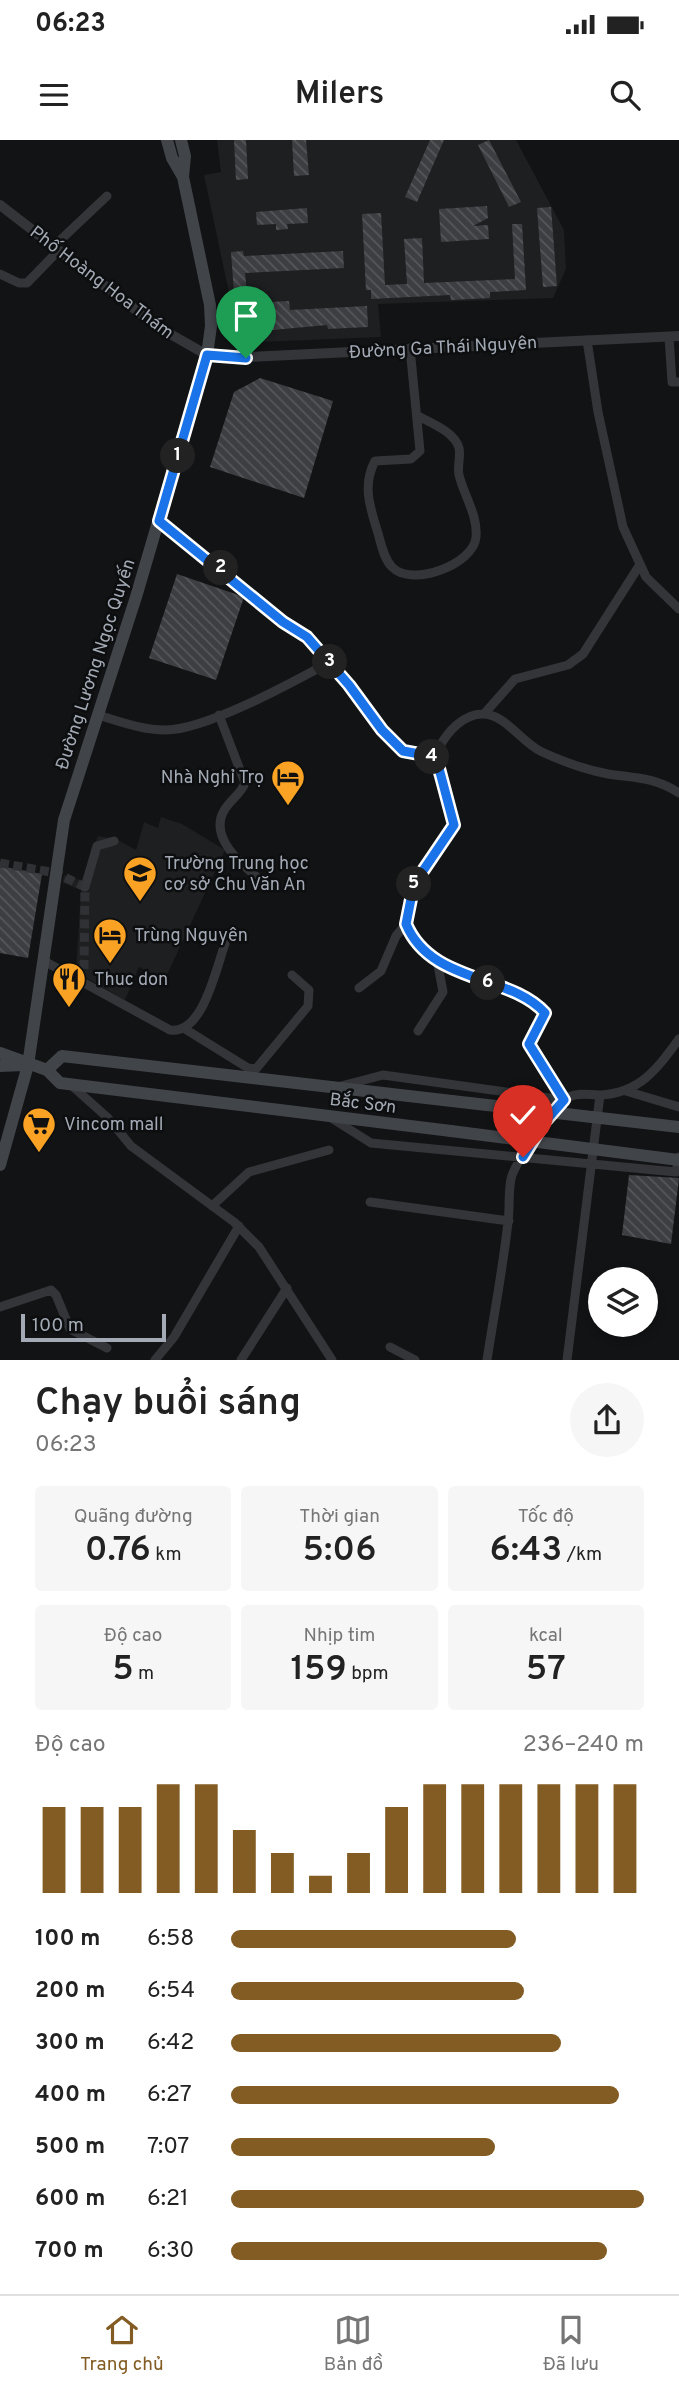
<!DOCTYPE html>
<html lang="vi">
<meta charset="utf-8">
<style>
:root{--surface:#fff;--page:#f6f6f6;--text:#222;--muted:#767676;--line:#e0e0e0;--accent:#835c23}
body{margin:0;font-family:Overpass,sans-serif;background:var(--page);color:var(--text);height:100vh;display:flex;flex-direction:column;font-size:26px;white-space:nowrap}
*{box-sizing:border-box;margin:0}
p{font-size:23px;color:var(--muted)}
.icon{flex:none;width:38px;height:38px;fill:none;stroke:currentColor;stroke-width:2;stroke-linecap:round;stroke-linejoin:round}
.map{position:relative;height:1220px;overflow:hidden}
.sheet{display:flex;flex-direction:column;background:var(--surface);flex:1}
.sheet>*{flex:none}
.fabs{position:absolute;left:588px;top:1127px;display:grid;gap:14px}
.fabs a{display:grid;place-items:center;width:70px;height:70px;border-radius:50%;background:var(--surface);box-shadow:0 4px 10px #0003;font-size:35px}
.scale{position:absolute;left:21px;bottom:18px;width:145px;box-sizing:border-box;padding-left:7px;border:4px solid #a3aab5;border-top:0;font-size:19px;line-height:24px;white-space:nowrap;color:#a3aab5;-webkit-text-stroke:5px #0d0e0f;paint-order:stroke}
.pin{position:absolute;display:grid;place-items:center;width:60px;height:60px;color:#fff;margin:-72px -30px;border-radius:50% 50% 50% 0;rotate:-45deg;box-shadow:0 0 7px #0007}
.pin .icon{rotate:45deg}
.km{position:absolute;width:35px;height:35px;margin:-18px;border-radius:50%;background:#222;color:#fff;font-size:19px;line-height:35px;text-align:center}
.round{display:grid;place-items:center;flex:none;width:74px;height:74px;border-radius:37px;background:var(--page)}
.summary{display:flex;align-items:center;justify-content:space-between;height:119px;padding:0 35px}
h1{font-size:38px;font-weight:600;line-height:52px}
.figures{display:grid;grid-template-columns:repeat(3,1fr);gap:10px;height:119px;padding:7px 35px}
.figures div{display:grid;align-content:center;border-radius:7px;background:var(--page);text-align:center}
.figures b{font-size:35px;font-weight:600}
.figures small{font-size:19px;font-weight:400}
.figures p{font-size:19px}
.chart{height:196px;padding:14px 35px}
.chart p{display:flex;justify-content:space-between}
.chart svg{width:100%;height:126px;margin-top:7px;stroke:var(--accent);stroke-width:6}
ul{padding:0 35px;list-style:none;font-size:23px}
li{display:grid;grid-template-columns:112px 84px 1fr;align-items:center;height:52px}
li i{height:18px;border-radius:9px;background:var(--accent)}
.status{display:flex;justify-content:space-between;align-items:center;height:49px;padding:0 35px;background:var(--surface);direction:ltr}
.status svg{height:19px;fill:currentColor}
header{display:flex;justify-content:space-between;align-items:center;height:91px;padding:0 35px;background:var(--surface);font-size:32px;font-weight:600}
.menu{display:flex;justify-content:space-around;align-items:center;height:98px;border-top:2px solid var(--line);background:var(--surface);font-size:19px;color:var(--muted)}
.menu a{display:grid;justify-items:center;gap:4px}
.menu .selected{color:var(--accent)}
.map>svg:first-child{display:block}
.built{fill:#1e1f21}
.building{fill:url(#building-back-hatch)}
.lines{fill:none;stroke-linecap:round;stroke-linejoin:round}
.minor-tunnel{stroke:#2f3134;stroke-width:9;stroke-dasharray:9 4.5;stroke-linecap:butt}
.minor{stroke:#333539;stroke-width:9}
.tertiary{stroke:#333539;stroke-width:10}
.secondary{stroke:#414449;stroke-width:12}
.secondary-bridge{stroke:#414449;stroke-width:12}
.route-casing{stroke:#fff;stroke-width:14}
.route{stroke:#1a73e8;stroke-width:9}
.labels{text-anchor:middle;stroke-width:5;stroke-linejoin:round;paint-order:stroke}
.street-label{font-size:18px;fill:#a3aab5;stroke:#0d0e0f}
.poi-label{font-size:18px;fill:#a3aab5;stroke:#0d0e0f;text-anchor:start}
</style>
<div class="status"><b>06:23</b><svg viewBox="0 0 49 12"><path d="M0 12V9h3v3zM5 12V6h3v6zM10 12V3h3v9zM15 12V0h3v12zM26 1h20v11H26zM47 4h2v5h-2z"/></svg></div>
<header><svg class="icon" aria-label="menu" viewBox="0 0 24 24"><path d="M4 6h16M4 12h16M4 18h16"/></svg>Milers<svg class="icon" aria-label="search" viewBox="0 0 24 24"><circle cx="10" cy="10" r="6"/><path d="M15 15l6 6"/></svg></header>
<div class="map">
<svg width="679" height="1220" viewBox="0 0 679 1220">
<defs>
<pattern id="building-back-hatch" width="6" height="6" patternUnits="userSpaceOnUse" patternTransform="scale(1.75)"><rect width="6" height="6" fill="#3c3e41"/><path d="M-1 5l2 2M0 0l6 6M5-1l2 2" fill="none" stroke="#55575a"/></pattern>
</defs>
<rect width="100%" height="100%" fill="#121314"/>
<!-- built -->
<path class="built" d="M217,0H516L564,90L566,129L553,158L378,164L381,197L258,202L247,197L235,181L204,35L221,32Z
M161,677L182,684L225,710L165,839L139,827L125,860L76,832L81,750L63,743L64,735L83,741L98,696L116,699L136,710L144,682L158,688Z"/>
<!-- building -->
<path class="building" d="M234,0H246L248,39L236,40Z
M292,0H306L309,35L294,36Z
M430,0H444L417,62L405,57Z
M489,0L521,62L509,67L478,5Z
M487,66L488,78L473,86L488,85L489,99L441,102L439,69Z
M551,67L557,146L543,147L537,68Z
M307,68L308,83L287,84L288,89L276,90V84L257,85L256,72Z
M381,73L385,145L407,144L404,99L422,98L424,143L515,139L512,84H522L526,150L490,152V158L451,160L450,155L371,159V150H366L362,74Z
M243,111L244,116L343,111L344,128L245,133L248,165L235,166L231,112Z
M289,161L290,170L367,166L368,187L328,189L327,185L252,192L250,163Z
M260,238L333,261L304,358L210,327L234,252Z
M177,434L244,457L216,540L149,518Z
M0,726L42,734L28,818L0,813Z
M629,1035L679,1038L671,1104L622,1095Z"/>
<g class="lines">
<!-- minor-tunnel -->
<path class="minor-tunnel" d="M0,723L56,733L85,747L84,832"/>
<!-- minor -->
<path class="minor" d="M53,107L107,56
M0,134L19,143H27L58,111
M669,197L672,242H679
M587,200L598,272L623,387L646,437L679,469
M410,208L420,311L411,319L375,321C362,345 370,368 378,393C381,404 384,419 392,427C412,448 474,424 476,397C478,375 464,356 459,335C457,326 461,317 459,308C455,292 431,283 418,276
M159,381L239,443L283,482L307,497L349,545L381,590L403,611L436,617
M484,574L515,539L568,525L583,514L639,426
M98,575C121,582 142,590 166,590C206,590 293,542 330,522
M219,575L245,643C241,654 231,659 225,669C206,698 246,728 265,744
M85,747L97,706L114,701
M44,821L170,890C203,895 216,828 225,804
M359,848L381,831L396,796L406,784
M185,889L248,928L256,929L308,866L309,850L292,835
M418,891L443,852L437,820
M71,945L108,978L131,1006L234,1082L259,1107L332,1220
M341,946L383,935L564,960
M626,951L679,967
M564,960L529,904L545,876L542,869C500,841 428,836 406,784L414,744L454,685C454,662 426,630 439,608C447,592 464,573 484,574C506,575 522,603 542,612C562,621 586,630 608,634C635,638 655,637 679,653
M333,979L371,1003L676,1032L679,1017
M370,1062L509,1081
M212,1066L249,1032L329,1010
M0,1167L51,1150L56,1155L70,1189L107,1208
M390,1207L415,1220
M155,1220L174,1197L239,1086
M241,1220L287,1148
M487,1220C494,1174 503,1128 508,1082C510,1068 508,1053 511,1039C514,1024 555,964 569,957C579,952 589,955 600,955C640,953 657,929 679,899
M567,1220L600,955"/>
<!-- tertiary -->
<path class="tertiary" d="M0,65L158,187L207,215L226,218L679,196"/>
<!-- secondary -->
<path class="secondary" d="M167,0L172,18L183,37
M0,913L47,930L60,943L451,991
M0,926L24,925
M47,930L62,916L452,961
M0,1025L28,925L64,680L136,457L207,215L211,186L210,165L183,37L185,16L181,0"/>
<!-- secondary-bridge -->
<path class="secondary-bridge" d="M452,961L679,987
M451,991L679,1020"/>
</g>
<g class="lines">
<!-- route casing -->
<g class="route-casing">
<path id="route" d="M246,218L207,215L159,381L283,482L307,497L349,545L382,590L403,611L436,617L454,685L414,744L406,784C431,844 510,834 545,873L529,904L564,960L543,984L523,1017"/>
</g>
<!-- route -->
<use href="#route" class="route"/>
</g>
<!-- icons -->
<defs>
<g id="hotel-pin" transform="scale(1.75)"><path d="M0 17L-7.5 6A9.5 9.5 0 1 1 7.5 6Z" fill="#faa224" stroke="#0d0e0f"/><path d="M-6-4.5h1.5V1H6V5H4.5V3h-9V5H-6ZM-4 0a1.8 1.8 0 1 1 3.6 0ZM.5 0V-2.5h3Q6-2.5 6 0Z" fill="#111"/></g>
<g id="school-pin" transform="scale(1.75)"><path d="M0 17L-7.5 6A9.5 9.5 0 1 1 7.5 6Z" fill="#faa224" stroke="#0d0e0f"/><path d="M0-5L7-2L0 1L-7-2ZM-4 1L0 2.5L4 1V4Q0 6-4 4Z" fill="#111"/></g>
<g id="restaurant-pin" transform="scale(1.75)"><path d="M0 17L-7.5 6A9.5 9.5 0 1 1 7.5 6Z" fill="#faa224" stroke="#0d0e0f"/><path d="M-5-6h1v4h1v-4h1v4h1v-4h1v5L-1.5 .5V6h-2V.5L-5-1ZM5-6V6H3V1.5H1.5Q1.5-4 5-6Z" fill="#111"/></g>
<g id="supermarket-pin" transform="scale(1.75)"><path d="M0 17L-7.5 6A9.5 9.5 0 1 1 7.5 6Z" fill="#faa224" stroke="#0d0e0f"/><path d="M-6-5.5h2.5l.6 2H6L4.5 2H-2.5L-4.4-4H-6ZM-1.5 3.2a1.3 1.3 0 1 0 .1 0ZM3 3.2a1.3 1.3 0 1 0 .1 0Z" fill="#111"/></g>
</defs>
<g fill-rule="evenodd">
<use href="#hotel-pin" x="288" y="637"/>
<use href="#school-pin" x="140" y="733"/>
<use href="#hotel-pin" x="110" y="795"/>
<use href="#restaurant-pin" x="69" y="839"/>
<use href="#supermarket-pin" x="39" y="984"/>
</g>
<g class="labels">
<!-- street labels -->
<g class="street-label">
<text transform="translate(102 142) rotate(37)" y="6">Phố Hoàng Hoa Thám</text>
<text transform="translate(443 207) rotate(-3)" y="6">Đường Ga Thái Nguyên</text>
<text transform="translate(95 524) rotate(-72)" y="6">Đường Lương Ngọc Quyến</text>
<text transform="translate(363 963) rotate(7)" y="6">Bắc Sơn</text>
</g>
<!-- poi labels -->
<g class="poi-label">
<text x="264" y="643" text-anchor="end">Nhà Nghỉ Trọ</text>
<text x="164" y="729">Trường Trung học<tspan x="164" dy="21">cơ sở Chu Văn An</tspan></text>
<text x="134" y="801">Trùng Nguyên</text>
<text x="94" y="845">Thuc don</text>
<text x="64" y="990">Vincom mall</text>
</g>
</g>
</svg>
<div class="fabs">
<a><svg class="icon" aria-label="layers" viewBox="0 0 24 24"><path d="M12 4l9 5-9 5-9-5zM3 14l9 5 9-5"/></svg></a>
</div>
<div class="scale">100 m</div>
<div class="pin" style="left:246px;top:218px;background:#1e9e55"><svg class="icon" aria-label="arrive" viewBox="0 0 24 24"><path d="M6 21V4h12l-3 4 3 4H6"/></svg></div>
<div class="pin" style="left:523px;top:1017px;background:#d93025"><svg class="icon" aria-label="check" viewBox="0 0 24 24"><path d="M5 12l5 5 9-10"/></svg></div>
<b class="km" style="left:178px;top:316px">1</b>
<b class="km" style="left:221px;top:428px">2</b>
<b class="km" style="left:330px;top:522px">3</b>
<b class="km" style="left:432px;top:617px">4</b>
<b class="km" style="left:414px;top:744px">5</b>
<b class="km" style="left:488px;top:843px">6</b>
</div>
<section class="sheet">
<div class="summary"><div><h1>Chạy buổi sáng</h1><p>06:23</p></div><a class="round"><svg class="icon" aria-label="share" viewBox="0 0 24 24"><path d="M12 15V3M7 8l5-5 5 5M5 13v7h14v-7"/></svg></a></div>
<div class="figures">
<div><p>Quãng đường</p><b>0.76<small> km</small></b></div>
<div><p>Thời gian</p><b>5:06</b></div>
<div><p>Tốc độ</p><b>6:43<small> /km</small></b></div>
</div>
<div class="figures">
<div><p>Độ cao</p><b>5<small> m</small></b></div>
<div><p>Nhịp tim</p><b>159<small> bpm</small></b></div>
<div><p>kcal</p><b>57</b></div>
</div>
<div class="chart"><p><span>Độ cao</span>236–240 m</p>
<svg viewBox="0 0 160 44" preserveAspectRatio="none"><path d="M5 44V14M15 44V14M25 44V14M35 44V6M45 44V6M55 44V22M65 44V30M75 44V38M85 44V30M95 44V14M105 44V6M115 44V6M125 44V6M135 44V6M145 44V6M155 44V6"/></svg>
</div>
<ul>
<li><b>100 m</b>6:58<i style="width:69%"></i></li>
<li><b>200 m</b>6:54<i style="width:71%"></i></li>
<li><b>300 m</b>6:42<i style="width:80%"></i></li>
<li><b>400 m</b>6:27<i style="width:94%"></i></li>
<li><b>500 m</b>7:07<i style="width:64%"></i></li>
<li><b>600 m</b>6:21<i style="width:100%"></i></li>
<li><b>700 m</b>6:30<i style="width:91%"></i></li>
</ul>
</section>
<nav class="menu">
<a class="selected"><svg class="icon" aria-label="home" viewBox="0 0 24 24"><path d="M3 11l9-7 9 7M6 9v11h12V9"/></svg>Trang chủ</a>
<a><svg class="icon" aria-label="map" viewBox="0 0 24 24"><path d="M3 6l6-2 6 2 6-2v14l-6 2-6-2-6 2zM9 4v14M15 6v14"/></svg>Bản đồ</a>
<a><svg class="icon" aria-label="saved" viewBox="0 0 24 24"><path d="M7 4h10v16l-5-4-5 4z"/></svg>Đã lưu</a>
</nav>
